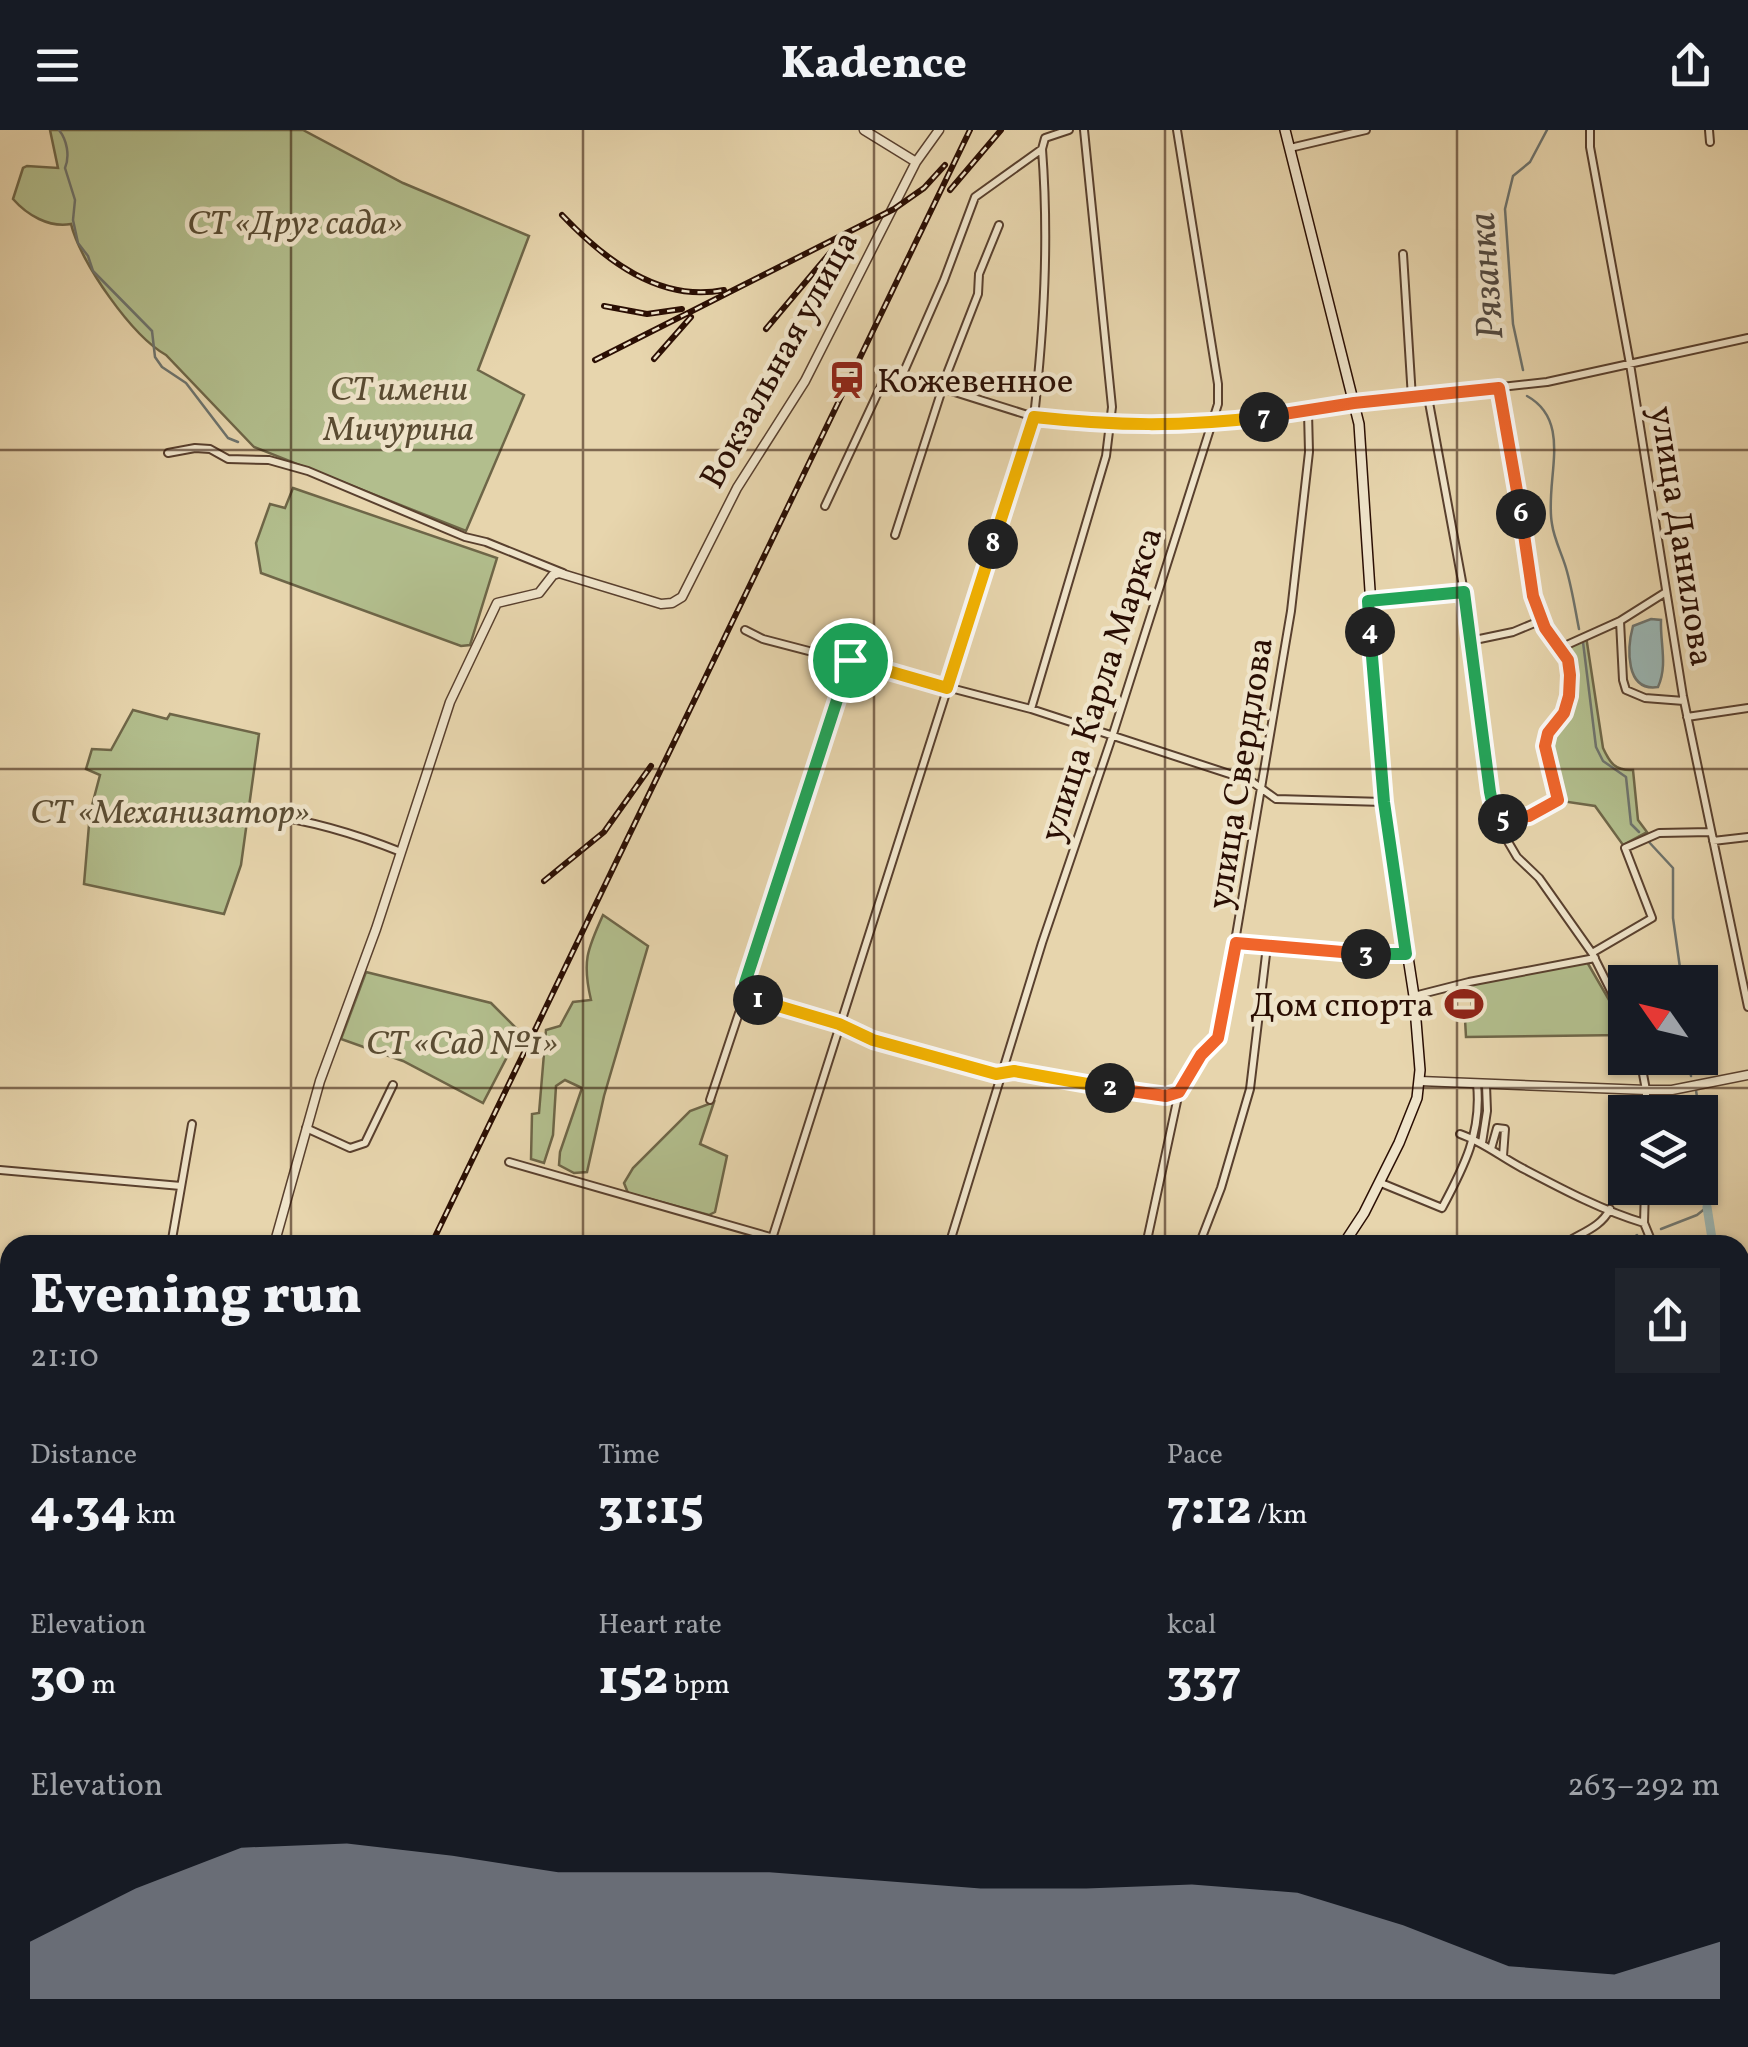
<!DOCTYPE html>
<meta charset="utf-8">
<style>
:root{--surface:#171b24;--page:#20242c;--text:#f1f3f6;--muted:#9ea1a6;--accent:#8c9099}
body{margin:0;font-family:Vollkorn,serif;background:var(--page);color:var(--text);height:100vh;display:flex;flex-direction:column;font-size:38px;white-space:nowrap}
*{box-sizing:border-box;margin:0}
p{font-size:32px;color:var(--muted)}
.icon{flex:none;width:55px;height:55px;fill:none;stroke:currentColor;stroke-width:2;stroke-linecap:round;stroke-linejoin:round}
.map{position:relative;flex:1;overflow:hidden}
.panel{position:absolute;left:0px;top:1105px;width:1750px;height:812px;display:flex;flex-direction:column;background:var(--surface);border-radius:30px 30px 0 0;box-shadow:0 2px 8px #0004}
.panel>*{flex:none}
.needle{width:65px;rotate:304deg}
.tools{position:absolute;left:1608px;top:835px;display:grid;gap:20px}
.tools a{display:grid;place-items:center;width:110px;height:110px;border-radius:0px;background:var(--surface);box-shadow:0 2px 8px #0004;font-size:50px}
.pin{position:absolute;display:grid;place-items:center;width:85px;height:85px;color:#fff;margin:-42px;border:5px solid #fff;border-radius:50%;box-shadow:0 2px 10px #0007}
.km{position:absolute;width:50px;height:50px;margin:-25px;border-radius:50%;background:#222;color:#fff;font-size:28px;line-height:50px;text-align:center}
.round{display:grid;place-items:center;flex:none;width:105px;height:105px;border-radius:0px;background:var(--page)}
.overview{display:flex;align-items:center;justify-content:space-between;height:170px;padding:0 30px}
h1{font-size:55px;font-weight:800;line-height:75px}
.figures{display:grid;grid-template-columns:repeat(3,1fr);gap:15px;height:170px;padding:10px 30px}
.figures div{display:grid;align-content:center}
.figures b{font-size:50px;font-weight:800}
.figures small{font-size:28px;font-weight:400}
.figures p{font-size:28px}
.chart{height:280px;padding:20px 30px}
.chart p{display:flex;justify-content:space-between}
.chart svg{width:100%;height:180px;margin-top:10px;fill:var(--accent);opacity:.7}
header{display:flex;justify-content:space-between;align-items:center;height:130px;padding:0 30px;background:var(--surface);font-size:45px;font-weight:800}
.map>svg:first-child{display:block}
.green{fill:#b2be8d;stroke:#6e6648;stroke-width:2.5}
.water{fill:#9ab6b4;stroke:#6d736d;stroke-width:2.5}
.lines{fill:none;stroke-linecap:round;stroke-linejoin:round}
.stream{stroke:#6d736d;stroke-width:2.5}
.river{stroke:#9ab6b4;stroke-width:9}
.minor-casing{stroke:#59402e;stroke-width:10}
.tertiary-casing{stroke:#59402e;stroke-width:11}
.secondary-casing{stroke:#2a0e03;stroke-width:12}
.minor{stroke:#efe4ca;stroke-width:6}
.tertiary{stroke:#efe4ca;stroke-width:8}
.secondary{stroke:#efe4ca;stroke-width:9}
.rail-casing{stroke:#2a0e03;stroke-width:6}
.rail{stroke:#efe4ca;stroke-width:2.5;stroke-dasharray:8;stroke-linecap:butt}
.split-1-casing{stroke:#fff;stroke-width:20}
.split-2-casing{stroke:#fff;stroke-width:20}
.split-3-casing{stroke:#fff;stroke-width:20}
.split-4-casing{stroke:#fff;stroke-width:20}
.split-5-casing{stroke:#fff;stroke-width:20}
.split-6-casing{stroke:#fff;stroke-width:20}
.split-7-casing{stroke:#fff;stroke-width:20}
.split-8-casing{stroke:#fff;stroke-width:20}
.split-9-casing{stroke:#fff;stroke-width:20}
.split-1{stroke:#22a559;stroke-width:12}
.split-2{stroke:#f5b400;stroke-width:12}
.split-3{stroke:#f0652b;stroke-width:12}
.split-4{stroke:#22a559;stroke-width:12}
.split-5{stroke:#22a559;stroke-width:12}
.split-6{stroke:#f0652b;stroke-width:12}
.split-7{stroke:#f0652b;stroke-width:12}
.split-8{stroke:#f5b400;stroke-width:12}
.split-9{stroke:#f5b400;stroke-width:12}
.grid{fill:none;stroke:#2a0e03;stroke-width:2.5;stroke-opacity:0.55}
.labels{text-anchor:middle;stroke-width:9;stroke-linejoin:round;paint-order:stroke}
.park-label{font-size:35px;font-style:italic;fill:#5a4c33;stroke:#efe4ca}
.street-label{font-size:35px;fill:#2a0e03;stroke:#efe4ca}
.poi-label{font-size:35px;fill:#2a0e03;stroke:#efe4ca;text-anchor:start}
.water-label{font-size:38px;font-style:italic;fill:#514941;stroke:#efe4ca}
</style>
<header><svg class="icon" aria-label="menu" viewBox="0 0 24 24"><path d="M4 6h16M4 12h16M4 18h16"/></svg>Kadence<svg class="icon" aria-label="share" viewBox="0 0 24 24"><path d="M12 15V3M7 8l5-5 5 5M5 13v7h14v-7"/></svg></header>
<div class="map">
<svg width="1748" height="1917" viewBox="0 0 1748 1917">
<rect width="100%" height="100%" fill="#e7d5ad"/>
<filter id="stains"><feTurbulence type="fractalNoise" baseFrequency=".002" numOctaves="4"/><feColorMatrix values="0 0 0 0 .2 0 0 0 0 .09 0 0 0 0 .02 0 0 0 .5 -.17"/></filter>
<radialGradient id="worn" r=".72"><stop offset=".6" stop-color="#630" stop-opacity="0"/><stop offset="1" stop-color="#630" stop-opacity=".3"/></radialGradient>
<!-- green -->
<path class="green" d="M50,0H303L403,53L529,106L478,240L524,265L466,401L254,317L166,225C132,206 80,132 71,94C49,98 27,85 13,69L23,38L27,36L58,38Z
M293,358L497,428L470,515L461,516L261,443L256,413L270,374L285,378Z
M1586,506L1603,618C1610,633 1615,641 1633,640L1638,690L1647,702L1623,715L1595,676L1561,671L1549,630V615L1551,604L1566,584L1571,529L1567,519Z
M133,580L167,589L170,584L259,604L241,735L224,784L84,754L90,683L100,645L86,639L92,619L111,620Z
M603,785L648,816L604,966L587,1042L574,1043L559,1035L560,1022L582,958L565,950L556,956L553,1005L544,1033L531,1029L532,984L539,983L546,900L560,896L573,872L591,870C582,832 587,820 603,785Z
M1587,832L1623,894V905L1466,907L1465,889L1473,888L1470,858L1473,853Z
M366,842L491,873L520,902L483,973L403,931L341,909Z
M714,972L700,1014L727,1026L715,1082L709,1085L628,1063L624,1053L633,1038L690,981Z
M119,1908H335V1917H117Z"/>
<!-- water -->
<path class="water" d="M1651,489L1661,490C1660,513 1668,535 1658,557C1625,562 1627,518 1633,496Z"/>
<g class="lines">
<!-- stream -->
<path class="stream" d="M59,0C67,10 70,26 65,38L75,70L73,90L78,113L88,126L93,141L152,201L155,227L162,237L186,253L228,308L238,312
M1523,240L1513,194L1505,79L1513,46L1530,32L1547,0
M1527,266C1574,292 1544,351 1552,394C1554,409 1562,424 1566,438C1572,458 1575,479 1579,499
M1583,512L1596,617L1603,631L1626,647L1631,694L1639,702
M1648,711L1673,738V788L1682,852
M1687,928L1691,946
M1696,960L1699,982
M1661,1099L1697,1085L1707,1077V1027L1700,991
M1620,1115L1637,1105"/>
<!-- river -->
<path class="river" d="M1707,1077L1713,1115
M1742,1161L1748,1171"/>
<!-- minor casing -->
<g class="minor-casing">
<path id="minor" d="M1590,0V17L1630,234L1683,566L1748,877
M1709,0L1710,12
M1290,18L1366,0
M1403,124L1412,268
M902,246L944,150L975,67L1042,19
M1428,267L1464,462L1497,693L1517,727L1539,748L1592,823L1625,889
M168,323L195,318L210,319L228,329L269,330L308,341L465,407L486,412L563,443
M825,376L888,241L1034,287L1111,296H1153L1212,293L1355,273L1547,252L1748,208
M895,405L948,241L978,164L979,144L999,95
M1369,471L1464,462
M1620,491L1623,550L1626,560L1645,568L1684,571
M745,500L763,509L1031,579L1251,651L1276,669L1384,672
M1470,511L1513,502L1542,490
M1560,518L1620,491L1666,462
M1031,579L1106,326L1112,277L1084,0
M1687,587L1748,578
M266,685C314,691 356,704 401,722
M1496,690L1529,686L1558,670L1545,616L1548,603L1564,583L1569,566L1570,545L1568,530L1545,498L1533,466L1499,258
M1713,711L1748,707
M1237,813L1406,824
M1592,823L1652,788L1625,718L1659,703L1711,702
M1414,866L1469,852L1595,828
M748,868L839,894L873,910L996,944L1014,941L1166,966L1179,962
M1640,928L1646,960V982
M710,970L739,883L748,868L745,853L850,530
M306,998L350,1018L365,1013L393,955
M1460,1004C1483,1012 1501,1027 1522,1038C1560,1058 1603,1081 1644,1093
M1482,1013L1487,981L1486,955
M1491,1019L1497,998L1505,999L1503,1026
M509,1032L798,1115
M0,1040L181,1056
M1381,1053L1442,1078C1464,1037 1482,1002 1477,954
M1645,1058L1644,1093L1653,1115
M1023,1111L1033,1115
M171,1115L192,994
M770,1115L1034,287C1044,197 1049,110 1042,19L1045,8L1069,0
M949,1115L1042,813L1112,607L1218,274V254L1177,0
M1146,1115L1179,962L1201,925L1218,908L1222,888L1291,481L1309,322L1308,282
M1199,1115L1221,1058L1250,959L1267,816
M1563,1115C1579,1103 1600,1099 1610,1079
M1740,1154L1748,1153
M1740,1173L1748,1187
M0,1237H10
M1740,1341L1748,1366
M1740,1388L1748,1384
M1740,1729L1748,1725
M1740,1845L1748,1842
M910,1908L1006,1917
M1643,1908L1646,1917
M339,1917L340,1908
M400,1917L401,1908
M458,1917L459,1908
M517,1917L518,1908
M573,1917L574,1908
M637,1917L638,1908
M711,1917L712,1908
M814,1917L815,1908
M884,1917L885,1908
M1270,1917L1271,1910
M1521,1917L1522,1908
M1528,1917L1558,1908
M1740,1917L1748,1914"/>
</g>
<!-- tertiary casing -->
<g class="tertiary-casing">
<path id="tertiary" d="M864,0L916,32
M1420,951L1646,960H1672L1748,945
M274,1115L320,951L376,799L450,572L497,473L539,463L553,445L559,443L661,474L672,473L682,467L737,358L805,251L916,32L939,0
M1740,1579L1748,1577
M0,1778L10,1774
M1130,1917L1134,1908"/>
</g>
<!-- secondary casing -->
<g class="secondary-casing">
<path id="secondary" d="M1285,0L1359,294L1384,672L1414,866L1420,940L1417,968L1399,1013L1364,1083L1343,1115
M1386,1917L1388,1908"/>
</g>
<!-- minor -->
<use href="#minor" class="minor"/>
<!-- tertiary -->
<use href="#tertiary" class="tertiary"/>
<!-- secondary -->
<use href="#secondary" class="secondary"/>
<!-- rail casing -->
<g class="rail-casing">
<path id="rail" d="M950,60L1001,0
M562,85C604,129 659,173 724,160
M604,176L647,184L682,179
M766,199L835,117
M654,229L691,187
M595,230L894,79L924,58L945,35
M544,751L604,702L651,636
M431,1115L970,0
M115,1917L117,1908"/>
</g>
<!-- rail -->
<use href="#rail" class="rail"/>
</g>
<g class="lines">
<!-- split-1 casing -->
<g class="split-1-casing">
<path id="split-1" d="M758,870L748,868L745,853L850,530"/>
</g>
<!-- split-2 casing -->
<g class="split-2-casing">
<path id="split-2" d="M758,870L839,894L873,910L996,944L1014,941L1110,958"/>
</g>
<!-- split-3 casing -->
<g class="split-3-casing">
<path id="split-3" d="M1110,958L1166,966L1179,962L1201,925L1218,908L1236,813L1366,824"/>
</g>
<!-- split-4 casing -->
<g class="split-4-casing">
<path id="split-4" d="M1366,824H1406L1384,672L1370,502"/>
</g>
<!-- split-5 casing -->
<g class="split-5-casing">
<path id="split-5" d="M1370,502L1368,471L1464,462L1490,662L1496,690L1503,689"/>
</g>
<!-- split-6 casing -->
<g class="split-6-casing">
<path id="split-6" d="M1503,689L1529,686L1558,670L1545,616L1548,603L1564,583L1569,566L1570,545L1568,530L1545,498L1533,466L1521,384"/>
</g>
<!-- split-7 casing -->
<g class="split-7-casing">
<path id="split-7" d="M1264,287L1354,273L1499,258L1521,384"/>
</g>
<!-- split-8 casing -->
<g class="split-8-casing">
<path id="split-8" d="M993,414L1034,287C1116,296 1182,297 1264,287"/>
</g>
<!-- split-9 casing -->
<g class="split-9-casing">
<path id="split-9" d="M850,530L947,558L993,414"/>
</g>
<!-- split-1 -->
<use href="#split-1" class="split-1"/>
<!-- split-2 -->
<use href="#split-2" class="split-2"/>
<!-- split-3 -->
<use href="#split-3" class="split-3"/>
<!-- split-4 -->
<use href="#split-4" class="split-4"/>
<!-- split-5 -->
<use href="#split-5" class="split-5"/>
<!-- split-6 -->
<use href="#split-6" class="split-6"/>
<!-- split-7 -->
<use href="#split-7" class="split-7"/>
<!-- split-8 -->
<use href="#split-8" class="split-8"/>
<!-- split-9 -->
<use href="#split-9" class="split-9"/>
</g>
<!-- grid -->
<path class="grid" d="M291,0V1115M583,0V1115M874,0V1115M1165,0V1115M1457,0V1115M0,320H1748M0,639H1748M0,958H1748M0,1278H10M1740,1278H1748M0,1598H10M1740,1598H1748M291,1908V1917M583,1908V1917M874,1908V1917M1165,1908V1917M1457,1908V1917"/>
<!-- icons -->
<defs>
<g id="station-bare" transform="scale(3)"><path d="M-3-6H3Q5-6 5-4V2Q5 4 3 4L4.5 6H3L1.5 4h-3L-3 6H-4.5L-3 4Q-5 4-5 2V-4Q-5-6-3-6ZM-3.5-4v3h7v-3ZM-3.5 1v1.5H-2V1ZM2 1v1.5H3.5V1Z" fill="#8f2418" stroke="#efe4ca" stroke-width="2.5" paint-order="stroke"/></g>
<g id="stadium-bare" transform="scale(3)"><path d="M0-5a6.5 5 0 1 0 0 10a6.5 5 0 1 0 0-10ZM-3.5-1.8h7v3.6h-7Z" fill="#8f2418" stroke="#efe4ca" stroke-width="2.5" paint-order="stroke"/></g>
</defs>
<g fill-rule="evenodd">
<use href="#station-bare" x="847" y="250"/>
<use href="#stadium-bare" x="1464" y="874"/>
</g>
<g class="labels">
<!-- park labels -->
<g class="park-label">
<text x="295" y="104">СТ «Друг сада»</text>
<text x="399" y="270">СТ имени<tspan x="399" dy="40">Мичурина</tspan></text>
<text x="170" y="693">СТ «Механизатор»</text>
<text x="462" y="924">СТ «Сад №1»</text>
</g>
<!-- street labels -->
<g class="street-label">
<text transform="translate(778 229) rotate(-61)" y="12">Вокзальная улица</text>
<text transform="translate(1683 406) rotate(81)" y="12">улица Данилова</text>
<text transform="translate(1100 554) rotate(-72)" y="12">улица Карла Маркса</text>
<text transform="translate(1239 643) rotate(-81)" y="12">улица Свердлова</text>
</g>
<!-- poi labels -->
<g class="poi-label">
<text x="877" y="262">Кожевенное</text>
<text x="1434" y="886" text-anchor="end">Дом спорта</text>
</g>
<!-- water labels -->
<g class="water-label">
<text transform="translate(1485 146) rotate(-94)" y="13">Рязанка</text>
</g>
</g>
<rect width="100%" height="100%" filter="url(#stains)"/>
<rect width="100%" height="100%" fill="url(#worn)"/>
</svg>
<div class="tools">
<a><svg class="needle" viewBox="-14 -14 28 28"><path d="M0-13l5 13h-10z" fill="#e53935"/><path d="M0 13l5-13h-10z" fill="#9ea1a6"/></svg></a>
<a><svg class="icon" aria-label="layers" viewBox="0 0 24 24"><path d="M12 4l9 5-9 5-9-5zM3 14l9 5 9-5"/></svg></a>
</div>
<div class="pin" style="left:850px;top:530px;background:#1e9e55"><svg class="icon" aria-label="arrive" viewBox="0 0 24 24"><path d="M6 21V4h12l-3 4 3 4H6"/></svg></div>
<b class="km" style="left:758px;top:870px">1</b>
<b class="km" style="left:1110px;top:958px">2</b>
<b class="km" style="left:1366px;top:824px">3</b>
<b class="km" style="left:1370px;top:502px">4</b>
<b class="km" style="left:1503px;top:689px">5</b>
<b class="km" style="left:1521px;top:384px">6</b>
<b class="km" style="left:1264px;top:287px">7</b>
<b class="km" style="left:993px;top:414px">8</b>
<section class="panel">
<div class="overview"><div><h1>Evening run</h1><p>21:10</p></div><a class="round"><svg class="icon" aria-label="share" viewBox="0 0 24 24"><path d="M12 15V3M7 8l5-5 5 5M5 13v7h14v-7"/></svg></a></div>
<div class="figures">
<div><p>Distance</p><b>4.34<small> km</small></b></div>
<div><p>Time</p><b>31:15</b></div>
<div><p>Pace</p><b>7:12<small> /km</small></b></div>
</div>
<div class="figures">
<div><p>Elevation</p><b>30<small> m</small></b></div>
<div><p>Heart rate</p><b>152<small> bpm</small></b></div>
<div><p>kcal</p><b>337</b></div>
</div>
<div class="chart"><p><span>Elevation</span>263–292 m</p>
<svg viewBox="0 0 160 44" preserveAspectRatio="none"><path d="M0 44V30L10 17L20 7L30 6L40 9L50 13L60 13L70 13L80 15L90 17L100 17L110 16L120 18L130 26L140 36L150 38L160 30V44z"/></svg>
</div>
</section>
</div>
